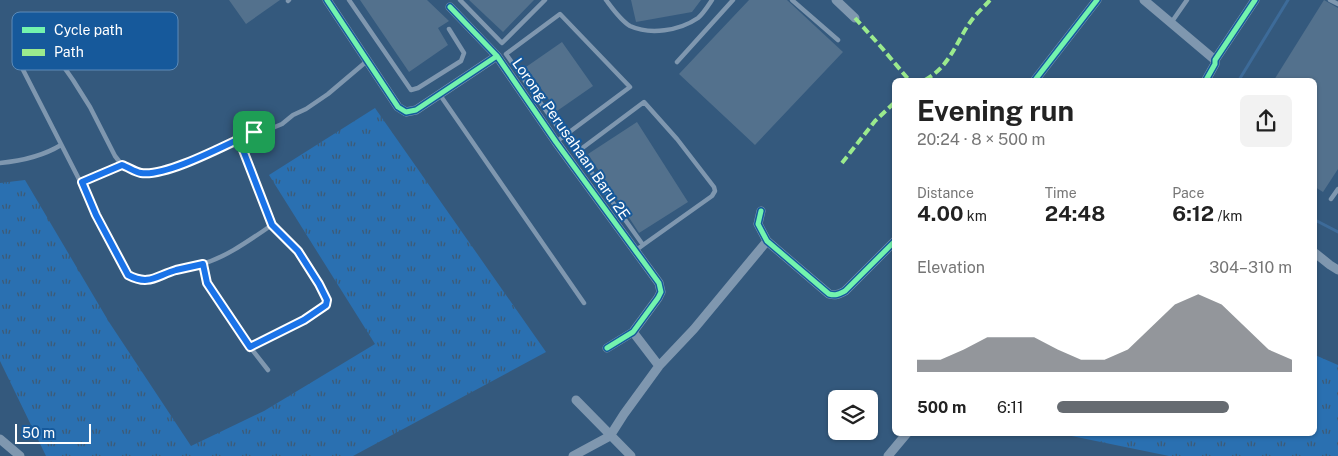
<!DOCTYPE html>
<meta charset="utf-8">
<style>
:root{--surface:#fff;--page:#f2f2f2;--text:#222;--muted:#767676;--accent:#666b71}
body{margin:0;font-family:"Public Sans",sans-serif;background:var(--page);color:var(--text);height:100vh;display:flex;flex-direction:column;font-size:19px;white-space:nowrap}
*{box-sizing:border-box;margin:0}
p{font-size:16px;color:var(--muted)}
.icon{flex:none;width:28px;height:28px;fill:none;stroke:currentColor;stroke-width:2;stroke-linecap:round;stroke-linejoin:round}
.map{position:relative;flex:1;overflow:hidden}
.panel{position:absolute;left:892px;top:78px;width:425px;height:358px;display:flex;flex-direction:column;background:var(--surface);border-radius:8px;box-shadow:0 1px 4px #0004}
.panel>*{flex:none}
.tools{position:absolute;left:828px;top:390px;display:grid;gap:10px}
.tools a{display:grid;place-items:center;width:50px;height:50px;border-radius:8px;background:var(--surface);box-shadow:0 1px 4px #0004;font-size:25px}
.scale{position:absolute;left:15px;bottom:12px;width:76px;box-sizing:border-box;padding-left:5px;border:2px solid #fff;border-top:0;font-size:14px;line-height:18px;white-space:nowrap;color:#fff;-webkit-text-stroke:4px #16599b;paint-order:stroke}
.pin{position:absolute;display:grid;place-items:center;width:42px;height:42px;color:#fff;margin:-21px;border-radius:10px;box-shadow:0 2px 8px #0006}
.round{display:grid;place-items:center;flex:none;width:52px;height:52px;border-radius:8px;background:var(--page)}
.head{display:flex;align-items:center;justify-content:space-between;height:85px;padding:0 25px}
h1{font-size:28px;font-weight:700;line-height:38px}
.stats{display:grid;grid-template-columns:repeat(3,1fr);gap:8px;height:85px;padding:5px 25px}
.stats div{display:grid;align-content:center}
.stats b{font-size:21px;font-weight:700}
.stats small{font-size:14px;font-weight:400}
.stats p{font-size:14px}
.chart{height:140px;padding:10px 25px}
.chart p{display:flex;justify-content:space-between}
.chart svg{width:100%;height:90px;margin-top:5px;fill:var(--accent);opacity:.7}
ul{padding:0 25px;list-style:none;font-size:16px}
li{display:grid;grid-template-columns:80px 60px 1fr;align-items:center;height:38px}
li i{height:12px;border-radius:6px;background:var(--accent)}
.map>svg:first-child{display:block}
.grass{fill:url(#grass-tufts)}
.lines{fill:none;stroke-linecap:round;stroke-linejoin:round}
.stream{stroke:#3d6b99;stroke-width:3}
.building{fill:#53718d}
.lane{stroke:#7f97af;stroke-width:4.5}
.street{stroke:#7f97af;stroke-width:9}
.quiet{stroke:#9bea8d;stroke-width:4;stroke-dasharray:8 4;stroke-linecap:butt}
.cycleway-casing{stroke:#16599b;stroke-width:8}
.cycleway{stroke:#73f3ae;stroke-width:5}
.route-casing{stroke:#fff;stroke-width:10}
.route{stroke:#1a73e8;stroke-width:6}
.labels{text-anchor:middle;stroke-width:4;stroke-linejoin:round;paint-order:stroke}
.street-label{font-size:15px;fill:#fff;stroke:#16599b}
.key{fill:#16599b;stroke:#5c8bb9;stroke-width:1}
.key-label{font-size:14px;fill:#fff}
</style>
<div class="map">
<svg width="1338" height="456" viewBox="0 0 1338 456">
<defs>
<pattern id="grass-tufts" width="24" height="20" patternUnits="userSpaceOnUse" patternTransform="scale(1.25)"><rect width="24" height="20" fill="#2a70b1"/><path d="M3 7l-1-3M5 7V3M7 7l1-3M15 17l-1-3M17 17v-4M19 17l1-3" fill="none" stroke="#3e5a74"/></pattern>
</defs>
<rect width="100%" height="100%" fill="#34597d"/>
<!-- grass -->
<path class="grass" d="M375,108L546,352L353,456H46L0,361V183L25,180L109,322L191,446L264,411L375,344L269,175Z
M1315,355L1338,365V456H1169L1057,433L1315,432Z"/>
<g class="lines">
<!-- stream -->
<path class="stream" d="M1239,80L1288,0
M1315,220L1338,232"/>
</g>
<!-- building -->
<path class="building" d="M229,0H280L246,24Z
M360,0H427L449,21L438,28L448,45L409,72Z
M469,0H534L503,32Z
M631,0H701L692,12L636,22Z
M749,0H787L843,52L755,145L679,74Z
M1324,0L1338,8V169L1323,192L1315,187V80H1274Z
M562,42L593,86L557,111L526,67Z
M637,122L688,202L639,233L588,154Z"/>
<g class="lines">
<!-- lane -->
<path class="lane" d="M349,0L411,90L418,88L461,61L464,53L449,29
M460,0L502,43L545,0
M606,0C612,8 621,21 630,26C650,35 679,31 698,18C703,14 708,6 712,0
M792,0L838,40
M1330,0L1338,4
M288,1L289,0
M1171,23L1187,0
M677,62L733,0
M440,95L584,303
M252,135L246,141L243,150L272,225
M556,142L630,87L560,14L506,54L564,136
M0,163C21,161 43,156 61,145
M122,165L115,156L90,107L73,80L52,50L42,40L35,36L18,47V60L128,275C149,286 156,277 175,270C184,268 193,267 202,264C227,257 251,239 272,225C286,237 330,287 326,305L304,320L250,347
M81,181L122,165L141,173L163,170L196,159L254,132L270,129L282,124L293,115L306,109L328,94L367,61
M1331,199L1338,189
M635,251L643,245L712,196L715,191L714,187L677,139L644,102L577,152L643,245
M203,264L207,283L250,347L268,370"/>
<!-- street -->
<path class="street" d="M327,0L398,107L406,112L416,110L497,56
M836,0L855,18
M1144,0L1215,60
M450,7L497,56L556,142L659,283L661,292L658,298L633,332L607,348
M1035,80L1097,0
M1206,80L1215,64V60L1255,0
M761,211L758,224L767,241L829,294C836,296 839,294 845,291L895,241
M1315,253L1330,265L1338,270
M633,332L659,366
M576,400L631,456
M0,439L20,456
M573,456L610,436L624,414L659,366L694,329L767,241
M888,456L908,432"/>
<!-- quiet -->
<path class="quiet" d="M855,18L882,48L909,80
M925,80C952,65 956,40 974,17C979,11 985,6 990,0
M842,163L875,121L895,102"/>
<!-- cycleway casing -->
<g class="cycleway-casing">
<path id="cycleway" d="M327,0L398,107L406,112L416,110L497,56
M450,7L497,56L556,142L659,283L661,292L658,298L633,332L607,348
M1035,80L1097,0
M1206,80L1215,64V60L1255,0
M761,211L758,224L767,241L829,294C836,296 839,294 845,291L895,241"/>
</g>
<!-- cycleway -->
<use href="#cycleway" class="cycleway"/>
</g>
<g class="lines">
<!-- route casing -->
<g class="route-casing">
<path id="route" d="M254,132L246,141L243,150L272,225L298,251L319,284L327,300L326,305L304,320L250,347L207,283L203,264C194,266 185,268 176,270C156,276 149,286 128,275L96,215L82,182L122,165C128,167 135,172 141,173C167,177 229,143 254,132Z"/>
</g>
<!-- route -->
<use href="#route" class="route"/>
</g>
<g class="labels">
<!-- street labels -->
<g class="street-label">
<text transform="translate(571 139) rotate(55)" y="5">Lorong Perusahaan Baru 2E</text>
</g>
</g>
<!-- legend -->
<rect x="12" y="12" width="166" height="58" rx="8" class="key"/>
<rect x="22" y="27" width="23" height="6" fill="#73f3ae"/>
<rect x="22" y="49" width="23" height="7" fill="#9bea8d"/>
<g class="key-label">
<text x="54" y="35">Cycle path</text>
<text x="54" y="57">Path</text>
</g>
</svg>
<div class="tools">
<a><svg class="icon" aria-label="layers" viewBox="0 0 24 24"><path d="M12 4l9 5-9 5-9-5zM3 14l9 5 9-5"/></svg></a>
</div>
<div class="scale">50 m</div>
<div class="pin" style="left:254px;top:132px;background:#1e9e55"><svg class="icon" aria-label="arrive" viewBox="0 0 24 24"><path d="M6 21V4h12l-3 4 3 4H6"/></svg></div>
<section class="panel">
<div class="head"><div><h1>Evening run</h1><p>20:24 · 8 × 500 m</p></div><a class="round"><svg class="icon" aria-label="share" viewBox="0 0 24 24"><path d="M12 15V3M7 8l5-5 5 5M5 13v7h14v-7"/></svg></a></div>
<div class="stats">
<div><p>Distance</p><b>4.00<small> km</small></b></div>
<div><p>Time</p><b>24:48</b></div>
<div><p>Pace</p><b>6:12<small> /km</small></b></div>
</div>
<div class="chart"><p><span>Elevation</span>304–310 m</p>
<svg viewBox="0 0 160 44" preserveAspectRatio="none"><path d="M0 44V38L10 38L20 33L30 27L40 27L50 27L60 33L70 38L80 38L90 33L100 22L110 11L120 6L130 11L140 22L150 33L160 38V44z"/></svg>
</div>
<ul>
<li><b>500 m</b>6:11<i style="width:73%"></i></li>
</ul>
</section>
</div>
